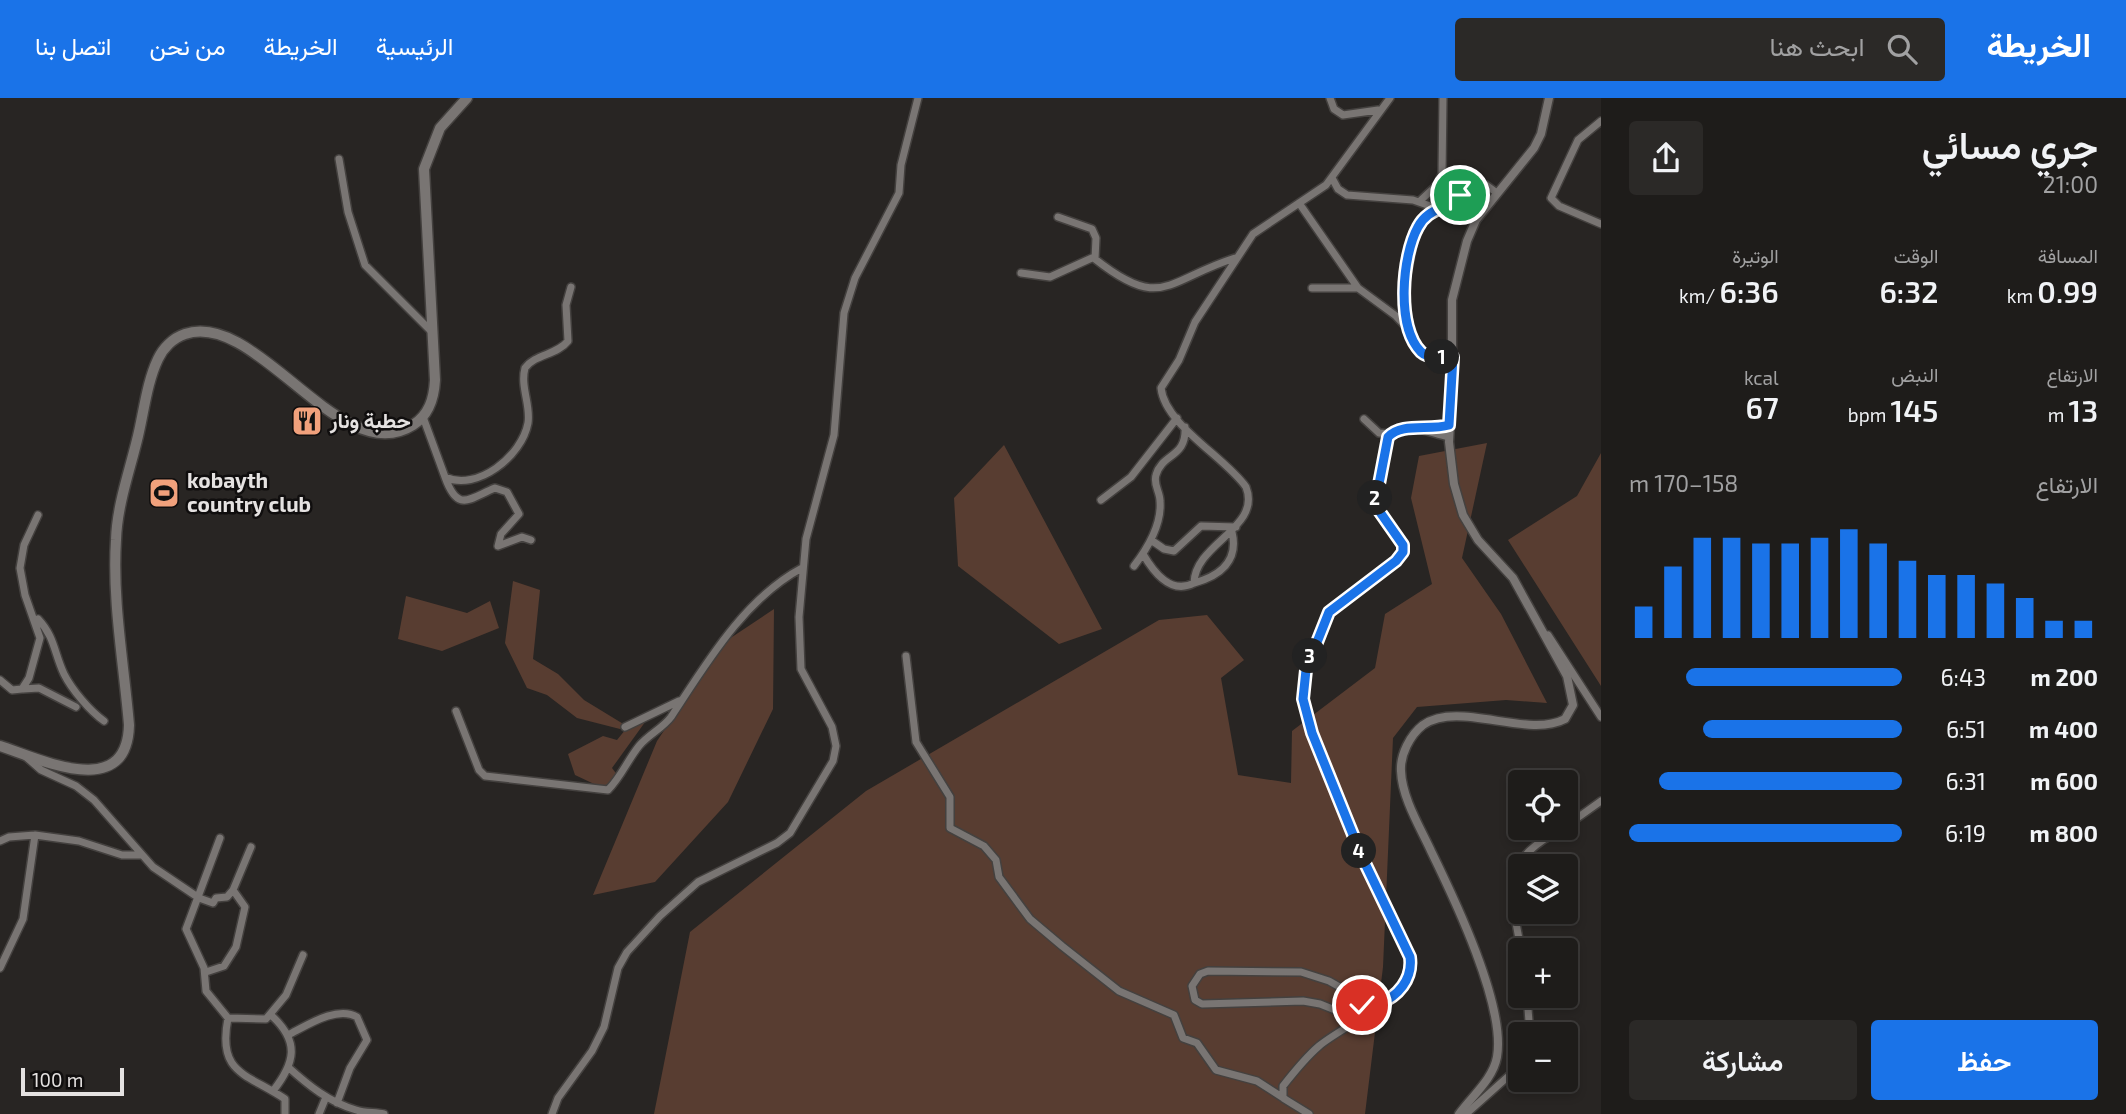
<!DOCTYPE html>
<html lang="ar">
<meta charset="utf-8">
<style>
:root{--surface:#1e1c1a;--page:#2b2927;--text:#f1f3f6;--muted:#a1a1a2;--line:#3c3a39;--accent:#1a73e8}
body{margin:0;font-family:"Exo 2",Vazirmatn,sans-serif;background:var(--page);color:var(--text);direction:rtl;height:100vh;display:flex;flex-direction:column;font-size:26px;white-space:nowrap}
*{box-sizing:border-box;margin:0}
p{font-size:23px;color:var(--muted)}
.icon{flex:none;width:38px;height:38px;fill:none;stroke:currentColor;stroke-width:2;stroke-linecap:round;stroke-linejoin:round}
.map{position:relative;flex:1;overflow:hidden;direction:ltr}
.details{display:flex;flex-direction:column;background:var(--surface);width:525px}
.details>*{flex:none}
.fabs{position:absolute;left:1508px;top:672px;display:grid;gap:14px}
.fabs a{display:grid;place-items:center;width:70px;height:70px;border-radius:7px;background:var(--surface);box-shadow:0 4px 10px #0003,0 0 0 2px var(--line);font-size:35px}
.scale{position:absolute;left:21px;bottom:18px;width:103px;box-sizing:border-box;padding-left:7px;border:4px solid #e5e2e1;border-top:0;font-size:19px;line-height:24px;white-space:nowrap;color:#e5e2e1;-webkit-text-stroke:5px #100e0e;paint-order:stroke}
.pin{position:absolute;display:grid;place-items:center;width:60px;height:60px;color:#fff;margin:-30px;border:4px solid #fff;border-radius:50%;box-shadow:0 2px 7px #0007}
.km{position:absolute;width:35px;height:35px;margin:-18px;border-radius:50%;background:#222;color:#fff;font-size:19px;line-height:35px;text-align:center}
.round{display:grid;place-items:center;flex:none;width:74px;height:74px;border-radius:7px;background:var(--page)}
.headline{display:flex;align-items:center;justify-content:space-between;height:119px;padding:0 28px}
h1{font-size:38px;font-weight:600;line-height:52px}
.stats{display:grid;grid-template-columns:repeat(3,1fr);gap:10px;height:119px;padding:7px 28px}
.stats div{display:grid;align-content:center}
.stats b{font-size:30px;font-weight:600}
.stats small{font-size:19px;font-weight:400}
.stats p{font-size:19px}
.chart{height:196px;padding:14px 28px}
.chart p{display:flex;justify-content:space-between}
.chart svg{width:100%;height:126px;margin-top:7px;stroke:var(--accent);stroke-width:6}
.button{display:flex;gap:14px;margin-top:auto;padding:14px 28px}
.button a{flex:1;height:80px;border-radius:7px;background:var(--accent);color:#fff;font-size:28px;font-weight:600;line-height:80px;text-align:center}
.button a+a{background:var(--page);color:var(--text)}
ul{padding:0 28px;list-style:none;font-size:23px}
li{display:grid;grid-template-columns:112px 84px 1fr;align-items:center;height:52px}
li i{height:18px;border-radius:9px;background:var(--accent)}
header{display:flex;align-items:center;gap:42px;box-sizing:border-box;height:98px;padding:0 35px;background:var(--accent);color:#fff}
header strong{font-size:33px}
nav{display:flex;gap:38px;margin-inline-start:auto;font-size:24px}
.search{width:490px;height:63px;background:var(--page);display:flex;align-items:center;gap:18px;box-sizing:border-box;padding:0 24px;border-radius:7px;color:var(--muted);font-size:26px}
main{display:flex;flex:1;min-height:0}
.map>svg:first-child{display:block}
.green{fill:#583d31}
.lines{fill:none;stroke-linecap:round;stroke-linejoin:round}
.minor-casing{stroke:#44413f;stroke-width:10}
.tertiary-casing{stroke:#44413f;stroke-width:11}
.secondary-casing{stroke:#44413f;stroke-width:13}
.minor{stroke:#797573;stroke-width:7}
.tertiary{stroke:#797573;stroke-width:8}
.secondary{stroke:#797573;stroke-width:10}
.route-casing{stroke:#fff;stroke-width:14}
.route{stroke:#1a73e8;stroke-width:9}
.labels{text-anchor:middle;stroke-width:5;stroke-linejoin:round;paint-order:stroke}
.poi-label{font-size:21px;font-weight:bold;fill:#e5e2e1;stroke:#100e0e;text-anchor:start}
</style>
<header>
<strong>الخريطة</strong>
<div class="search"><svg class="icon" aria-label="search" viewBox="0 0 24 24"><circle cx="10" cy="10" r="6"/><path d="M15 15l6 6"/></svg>ابحث هنا</div>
<nav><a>الرئيسية</a><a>الخريطة</a><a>من نحن</a><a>اتصل بنا</a></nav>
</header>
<main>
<section class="details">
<div class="headline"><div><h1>جري مسائي</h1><p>21:00</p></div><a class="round"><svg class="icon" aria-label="share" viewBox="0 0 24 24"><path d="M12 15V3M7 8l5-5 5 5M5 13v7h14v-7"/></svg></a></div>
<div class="stats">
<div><p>المسافة</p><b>0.99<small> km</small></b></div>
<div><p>الوقت</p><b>6:32</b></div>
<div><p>الوتيرة</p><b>6:36<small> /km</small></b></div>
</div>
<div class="stats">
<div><p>الارتفاع</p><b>13<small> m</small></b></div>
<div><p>النبض</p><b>145<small> bpm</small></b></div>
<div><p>kcal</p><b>67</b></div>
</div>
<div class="chart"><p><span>الارتفاع</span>158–170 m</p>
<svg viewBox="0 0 160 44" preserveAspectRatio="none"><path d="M5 44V33M15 44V19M25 44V9M35 44V9M45 44V11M55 44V11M65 44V9M75 44V6M85 44V11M95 44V17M105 44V22M115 44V22M125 44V25M135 44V30M145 44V38M155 44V38"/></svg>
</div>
<ul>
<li><b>200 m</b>6:43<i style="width:79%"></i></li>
<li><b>400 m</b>6:51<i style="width:73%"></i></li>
<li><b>600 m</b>6:31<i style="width:89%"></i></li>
<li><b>800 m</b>6:19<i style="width:100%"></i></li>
</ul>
<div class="button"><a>حفظ</a><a>مشاركة</a></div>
</section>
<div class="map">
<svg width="1601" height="1016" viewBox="0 0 1601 1016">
<rect width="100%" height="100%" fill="#282523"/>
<!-- green -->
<path class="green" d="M1487,345L1462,460L1501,516L1547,605L1506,602L1417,609L1393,640L1383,869L1365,1016H654L690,834L866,693L1159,522L1207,517L1244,562L1221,580L1238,677L1291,685L1292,633L1375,570L1385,516L1432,486L1411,400L1419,358Z
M1004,347L1102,531L1059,546L958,468L954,400Z
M1601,355V588L1508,442L1577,398Z
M513,483L540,492L533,561L558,576L584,602L625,627L620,631L577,620L547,597L527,590L505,545Z
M406,498L467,515L490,503L499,530L442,553L398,541Z
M774,511L773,611L728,704L655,784L593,797L657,643L723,545Z
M648,620L612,670L618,678L609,693L575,677L568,656L603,638L617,642L634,621Z"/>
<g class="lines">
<!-- minor casing -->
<g class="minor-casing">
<path id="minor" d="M1330,0L1334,11L1343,17L1378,12
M1601,23L1578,42L1551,100L1559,108L1601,126
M339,61L348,114L365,167L432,234
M1332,80L1338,91L1347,97L1413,102L1436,110
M1420,103L1437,87L1442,76L1443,0
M1299,105L1358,190L1396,218L1410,233L1421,254L1429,258L1453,259
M1058,119L1092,131L1096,140L1095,161C1162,214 1166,182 1235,160
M1021,175L1050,179L1094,159
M1312,190H1358
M1410,232L1403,197L1415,136L1432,112L1453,104L1472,85L1486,87L1497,95
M423,319L445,379C477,394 522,358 528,325C531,307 520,289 525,270C535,256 557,257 568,243L566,207L571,189
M1364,321L1379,335L1390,336
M1426,332L1449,327
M445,379C458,416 470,400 495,390L507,394L519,416L501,436L498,448L522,439L531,442
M1101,402L1131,379L1177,320
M1151,442L1164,451L1174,453L1201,428L1236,429
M1143,456C1154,475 1171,497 1194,485C1195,445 1262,430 1246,389C1225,359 1165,327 1161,290L1179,262L1195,224L1253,136L1326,87L1390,0
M1134,468C1147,451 1162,426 1160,403C1160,394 1153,386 1156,377C1162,355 1187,360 1185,329
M1194,485C1220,478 1239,463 1232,434
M38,521C55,539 54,555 64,576C72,592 90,613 104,623
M1548,537L1601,619
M906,558L916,644L950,699V730L984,748L996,762L999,779L1030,821L1062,848L1119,893L1174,917L1183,940L1197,945L1216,972L1257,983L1285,1001
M0,582L12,592L22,591L29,580L40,540L25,497L20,470L24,447L38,417
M23,591L39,590L76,609
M456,613L479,672L485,678L608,692C621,679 627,663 639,648C648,637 663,630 671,619C706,566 744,501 802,470
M625,629L679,603
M25,658L41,672L76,688L94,702L153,769L199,800L213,805L216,800L227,799L233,792
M1566,728L1601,703
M220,740L186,831L204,870L206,893L228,920L266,921L286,897L303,857
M0,743L9,739L35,737
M1521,852C1510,789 1498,765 1563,730
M0,870L23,821L35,737L79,743L122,757H142
M206,874L224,868L236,849L245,809L233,792L251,749
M1527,898L1530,936
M1368,905L1329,883L1301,874L1208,873L1200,876L1192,888L1195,902L1202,906L1303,903L1320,906L1345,916L1365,906L1375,908
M272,918C300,944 295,965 273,993
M228,920C217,976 246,975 285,1001V1016
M288,937C306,928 337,907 357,919L367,942L350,970L337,1005
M288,969C309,988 329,1004 356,1012C365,1015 375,1014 384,1016
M319,1016L326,999
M552,1016L558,1000L592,953L604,929L618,870L627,854L660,818L698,784L777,745L790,735L833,663L836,648L832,629L801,571L799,519L806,441L834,337L844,215L855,180L899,95L901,67L918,0
M1309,1016L1283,1000V988C1294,974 1305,960 1319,948C1346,925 1423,896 1407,853L1362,759L1312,635L1303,601L1309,560L1329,514L1396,463L1403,454V447L1375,407L1388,339C1406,321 1428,335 1449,339
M1466,1016L1521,967"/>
</g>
<!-- tertiary casing -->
<g class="tertiary-casing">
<path id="tertiary" d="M1459,1016C1472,998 1493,981 1497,959C1506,908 1454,800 1431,753C1420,729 1402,700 1401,673C1400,657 1410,637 1423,627C1459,602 1527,641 1565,621L1573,607L1567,578L1513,480L1478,442L1463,417L1454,386L1449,344L1452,290V202L1467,143L1476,122L1534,50L1541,36L1549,0"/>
</g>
<!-- secondary casing -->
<g class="secondary-casing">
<path id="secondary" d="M0,648C40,661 127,704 129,627C124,567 112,502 116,442C117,407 130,372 138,338C144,313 147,284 158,261C163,250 173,240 185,236C258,212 340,373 413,327C429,317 434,301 435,282L424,71L440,30L467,0"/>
</g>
<!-- minor -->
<use href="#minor" class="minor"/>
<!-- tertiary -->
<use href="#tertiary" class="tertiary"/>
<!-- secondary -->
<use href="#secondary" class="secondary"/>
</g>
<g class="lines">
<!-- route casing -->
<g class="route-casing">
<path id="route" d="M1362,907C1368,905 1372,908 1378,906C1398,899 1413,881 1410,859L1362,759L1312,635L1303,601L1306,572L1329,514L1396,463L1403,454V447L1375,407L1388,339C1402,324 1429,333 1449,327L1453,259C1443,259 1429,261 1421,254C1396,229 1402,158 1418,129C1428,110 1447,111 1460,97"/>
</g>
<!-- route -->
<use href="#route" class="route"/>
</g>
<!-- icons -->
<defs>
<g id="restaurant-square" transform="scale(1.575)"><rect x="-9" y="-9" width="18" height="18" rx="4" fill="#f1a17c" stroke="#100e0e"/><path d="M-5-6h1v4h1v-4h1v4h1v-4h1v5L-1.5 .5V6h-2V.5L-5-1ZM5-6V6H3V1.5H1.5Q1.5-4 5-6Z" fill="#111"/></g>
<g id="stadium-square" transform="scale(1.575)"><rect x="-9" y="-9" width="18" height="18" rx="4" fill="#f1a17c" stroke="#100e0e"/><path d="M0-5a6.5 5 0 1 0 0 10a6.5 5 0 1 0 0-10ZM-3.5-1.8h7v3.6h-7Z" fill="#111"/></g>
</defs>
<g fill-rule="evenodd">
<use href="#restaurant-square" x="307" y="323"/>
<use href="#stadium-square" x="164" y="395"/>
</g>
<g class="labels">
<!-- poi labels -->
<g class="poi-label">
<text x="330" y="330">حطبة ونار</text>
<text x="187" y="390">kobayth<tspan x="187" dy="24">country club</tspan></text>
</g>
</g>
</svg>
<div class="fabs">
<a><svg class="icon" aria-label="locate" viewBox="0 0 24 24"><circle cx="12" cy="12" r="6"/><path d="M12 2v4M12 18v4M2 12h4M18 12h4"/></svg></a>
<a><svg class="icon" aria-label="layers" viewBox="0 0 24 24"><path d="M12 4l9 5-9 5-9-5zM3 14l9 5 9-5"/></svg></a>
<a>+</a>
<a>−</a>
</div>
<div class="scale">100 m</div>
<div class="pin" style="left:1460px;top:97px;background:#1e9e55"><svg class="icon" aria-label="arrive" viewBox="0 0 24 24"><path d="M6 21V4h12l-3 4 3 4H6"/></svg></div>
<div class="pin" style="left:1362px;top:907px;background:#d93025"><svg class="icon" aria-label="check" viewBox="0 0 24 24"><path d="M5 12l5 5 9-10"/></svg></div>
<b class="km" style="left:1442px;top:259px">1</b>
<b class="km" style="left:1375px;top:400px">2</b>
<b class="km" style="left:1310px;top:558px">3</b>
<b class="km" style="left:1359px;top:753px">4</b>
</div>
</main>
